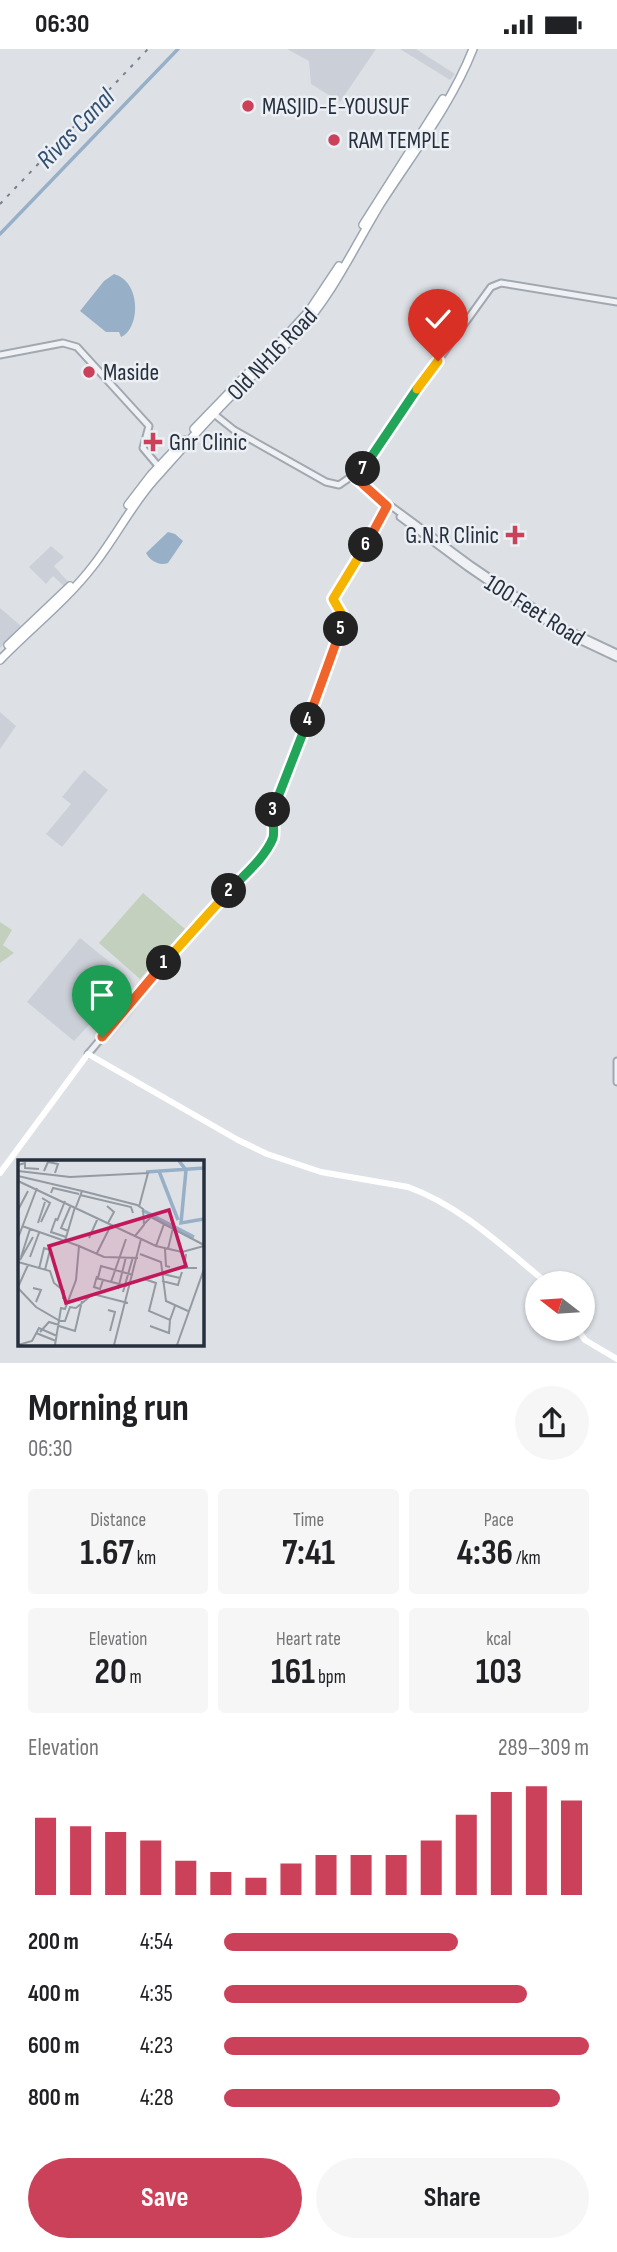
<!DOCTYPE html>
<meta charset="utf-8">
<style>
:root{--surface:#fff;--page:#f6f6f6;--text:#202124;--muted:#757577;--accent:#cc415a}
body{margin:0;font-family:"Sofia Sans Condensed",sans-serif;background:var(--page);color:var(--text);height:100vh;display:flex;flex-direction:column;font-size:26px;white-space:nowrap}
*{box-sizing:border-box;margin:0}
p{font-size:23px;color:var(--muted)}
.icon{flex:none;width:38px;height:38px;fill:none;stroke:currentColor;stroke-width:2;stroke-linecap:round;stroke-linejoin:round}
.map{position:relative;height:1314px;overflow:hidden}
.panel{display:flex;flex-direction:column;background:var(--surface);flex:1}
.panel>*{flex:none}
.needle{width:46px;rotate:287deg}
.tools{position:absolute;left:525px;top:1222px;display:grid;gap:14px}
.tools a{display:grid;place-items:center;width:70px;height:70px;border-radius:50%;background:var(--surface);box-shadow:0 2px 5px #0004;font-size:35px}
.pin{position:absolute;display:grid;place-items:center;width:60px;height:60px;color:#fff;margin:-72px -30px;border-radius:50% 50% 50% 0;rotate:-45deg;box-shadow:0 0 7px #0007}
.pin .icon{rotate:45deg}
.km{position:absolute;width:35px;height:35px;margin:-18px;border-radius:50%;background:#222;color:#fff;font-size:19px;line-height:35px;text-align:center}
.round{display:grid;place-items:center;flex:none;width:74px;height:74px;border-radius:37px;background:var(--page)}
.summary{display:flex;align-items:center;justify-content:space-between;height:119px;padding:0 28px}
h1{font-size:38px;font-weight:700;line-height:52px}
.stats{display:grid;grid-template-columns:repeat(3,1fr);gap:10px;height:119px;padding:7px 28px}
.stats div{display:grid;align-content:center;border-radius:7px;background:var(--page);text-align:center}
.stats b{font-size:35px;font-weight:700}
.stats small{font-size:19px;font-weight:400}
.stats p{font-size:19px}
.chart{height:196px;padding:14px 28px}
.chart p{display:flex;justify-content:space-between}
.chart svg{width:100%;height:126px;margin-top:7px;stroke:var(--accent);stroke-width:6}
.action{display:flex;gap:14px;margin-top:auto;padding:14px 28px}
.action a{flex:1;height:80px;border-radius:42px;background:var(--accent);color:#fff;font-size:28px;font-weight:700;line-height:80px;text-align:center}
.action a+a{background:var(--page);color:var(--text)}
ul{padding:0 28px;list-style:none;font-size:23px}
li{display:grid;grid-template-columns:112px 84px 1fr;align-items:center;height:52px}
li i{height:18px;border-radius:9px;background:var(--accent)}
.status{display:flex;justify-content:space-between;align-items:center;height:49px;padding:0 35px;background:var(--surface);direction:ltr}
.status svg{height:19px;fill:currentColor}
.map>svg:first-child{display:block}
.built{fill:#cbd0d8}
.green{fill:#c3d0be}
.water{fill:#97b0c7}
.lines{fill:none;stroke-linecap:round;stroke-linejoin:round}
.canal{stroke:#97b0c7;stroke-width:3.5}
.tertiary-casing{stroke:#a2a8b0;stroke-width:9}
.primary-casing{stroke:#9ca5b2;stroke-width:10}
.tertiary{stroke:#eff1f5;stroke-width:5}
.secondary{stroke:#fff;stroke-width:6}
.primary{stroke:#fff;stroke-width:7}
.rail{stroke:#768190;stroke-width:2;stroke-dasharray:3.5 7;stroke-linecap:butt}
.split-1-casing{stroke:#fff;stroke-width:14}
.split-2-casing{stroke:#fff;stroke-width:14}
.split-3-casing{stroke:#fff;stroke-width:14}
.split-4-casing{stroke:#fff;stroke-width:14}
.split-5-casing{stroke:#fff;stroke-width:14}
.split-6-casing{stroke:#fff;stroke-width:14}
.split-7-casing{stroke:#fff;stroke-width:14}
.split-8-casing{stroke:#fff;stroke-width:14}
.split-9-casing{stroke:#fff;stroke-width:14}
.split-1{stroke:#f0652b;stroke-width:9}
.split-2{stroke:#f5b400;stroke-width:9}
.split-3{stroke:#22a559;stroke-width:9}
.split-4{stroke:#22a559;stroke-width:9}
.split-5{stroke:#f0652b;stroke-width:9}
.split-6{stroke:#f5b400;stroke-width:9}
.split-7{stroke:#f0652b;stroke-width:9}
.split-8{stroke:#22a559;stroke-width:9}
.split-9{stroke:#f5b400;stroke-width:9}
.poi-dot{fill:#cc415a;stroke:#ecf0f4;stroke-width:2.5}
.labels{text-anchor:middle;stroke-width:5;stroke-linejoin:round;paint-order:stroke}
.poi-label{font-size:24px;fill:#262f3d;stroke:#ecf0f4;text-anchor:start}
.street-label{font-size:24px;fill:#262f3d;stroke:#ecf0f4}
.water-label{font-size:26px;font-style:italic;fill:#314f70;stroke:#ecf0f4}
.inset-river{fill:none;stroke:#97b0c7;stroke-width:3.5}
.inset-road{fill:none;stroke:#949aa2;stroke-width:2}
.view{fill:#c2185b;fill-opacity:0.15;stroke:#c2185b;stroke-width:3.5}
.inset-edge{fill:none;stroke:#262f3d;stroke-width:3.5}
</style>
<div class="status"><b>06:30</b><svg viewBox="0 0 49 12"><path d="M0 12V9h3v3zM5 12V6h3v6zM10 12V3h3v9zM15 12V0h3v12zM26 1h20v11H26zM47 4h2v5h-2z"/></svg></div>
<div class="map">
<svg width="617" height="1314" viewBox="0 0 617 1314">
<rect width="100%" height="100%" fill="#dde1e6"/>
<!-- built -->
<path class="built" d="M287,0H376L340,53L311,35L309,12Z
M400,0H416L455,25L450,31Z
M51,497L64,508L54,517L70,535L66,539L53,527L46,535L29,518Z
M0,559L21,577L0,599Z
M0,663L16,677L0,700Z
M84,721L108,741L62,798L46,785L71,755L62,748Z
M80,889L127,927L100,964L74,992L27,953Z"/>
<!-- green -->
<path class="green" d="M143,844L185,880L140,930L99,894Z
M0,873L12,881L3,896L14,904L0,914Z"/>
<!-- water -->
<path class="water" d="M114,225C142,233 140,280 121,288L119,283H106L80,262L104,232Z
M168,483L175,485L183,492L168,514C159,517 150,512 146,504Z"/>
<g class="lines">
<!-- canal -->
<path class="canal" d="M0,185L178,0"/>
<!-- tertiary casing -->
<g class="tertiary-casing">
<path id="tertiary" d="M0,306L63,294L77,298L149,377L143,399L159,418
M214,365L234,381L326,433L339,436L352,427L361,431L387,454L471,516L564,579L617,604
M356,429L403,360L491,238L501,234L617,253
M400,468L467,518L562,583L617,609
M88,1005C125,961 161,917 199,875C222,849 252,825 270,795C277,783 271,765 277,749C299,689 328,631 344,569L333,550L387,457
M617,1012V1033"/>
</g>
<!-- primary casing -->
<g class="primary-casing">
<path id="primary" d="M363,176L443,50
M276,298L309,262L339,217
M194,380L252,320
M128,456L151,426L184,391
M8,596L70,537
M0,611C31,579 66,552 93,517C115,489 131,457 154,431C180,402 206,372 233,345C254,324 279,305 298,283C333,245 354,198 381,154C413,104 451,56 473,0"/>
</g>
<!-- tertiary -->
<use href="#tertiary" class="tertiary"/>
<!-- secondary -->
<path class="secondary" d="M0,1124L88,1005L238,1091L267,1105L321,1123L408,1138C461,1157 504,1199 547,1234
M577,1279L585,1291L617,1310"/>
<!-- primary -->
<use href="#primary" class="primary"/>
<!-- rail -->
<path class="rail" d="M0,155L148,0"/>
</g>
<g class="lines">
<!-- split-1 casing -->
<g class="split-1-casing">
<path id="split-1" d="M102,988L164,914"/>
</g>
<!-- split-2 casing -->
<g class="split-2-casing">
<path id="split-2" d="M164,914L229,842"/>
</g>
<!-- split-3 casing -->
<g class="split-3-casing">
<path id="split-3" d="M229,842C243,827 265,809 273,789C275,781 272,770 273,761"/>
</g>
<!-- split-4 casing -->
<g class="split-4-casing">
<path id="split-4" d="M273,761L308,671"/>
</g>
<!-- split-5 casing -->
<g class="split-5-casing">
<path id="split-5" d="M308,671L341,580"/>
</g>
<!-- split-6 casing -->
<g class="split-6-casing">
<path id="split-6" d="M341,580L344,569L333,550L366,496"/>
</g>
<!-- split-7 casing -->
<g class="split-7-casing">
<path id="split-7" d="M363,420L356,429L387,457L366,496"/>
</g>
<!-- split-8 casing -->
<g class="split-8-casing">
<path id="split-8" d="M363,420L417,340"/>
</g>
<!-- split-9 casing -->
<g class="split-9-casing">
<path id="split-9" d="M417,340L438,312"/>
</g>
<!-- split-1 -->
<use href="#split-1" class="split-1"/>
<!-- split-2 -->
<use href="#split-2" class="split-2"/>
<!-- split-3 -->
<use href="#split-3" class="split-3"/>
<!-- split-4 -->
<use href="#split-4" class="split-4"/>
<!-- split-5 -->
<use href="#split-5" class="split-5"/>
<!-- split-6 -->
<use href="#split-6" class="split-6"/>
<!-- split-7 -->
<use href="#split-7" class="split-7"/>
<!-- split-8 -->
<use href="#split-8" class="split-8"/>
<!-- split-9 -->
<use href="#split-9" class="split-9"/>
</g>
<!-- markers -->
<g class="poi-dot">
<circle cx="248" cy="57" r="7"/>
<circle cx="334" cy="91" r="7"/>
<circle cx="89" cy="323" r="7"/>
<path d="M149.5 382.5h7v7h7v7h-7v7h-7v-7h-7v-7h7z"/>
<path d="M511.5 475.5h7v7h7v7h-7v7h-7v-7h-7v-7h7z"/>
</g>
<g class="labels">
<!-- poi labels -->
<g class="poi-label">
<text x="262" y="65">MASJID-E-YOUSUF</text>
<text x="348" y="99">RAM TEMPLE</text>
<text x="103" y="331">Maside</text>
<text x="169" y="401">Gnr Clinic</text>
<text x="499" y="494" text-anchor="end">G.N.R Clinic</text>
</g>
<!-- street labels -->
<g class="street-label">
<text transform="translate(272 305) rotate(-46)" y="8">Old NH16 Road</text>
<text transform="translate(535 561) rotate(32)" y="8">100 Feet Road</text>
</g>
<!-- water labels -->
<g class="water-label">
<text transform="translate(75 79) rotate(-46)" y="9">Rivas Canal</text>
</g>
</g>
<!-- overview -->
<g transform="translate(18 1111)">
<rect width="186" height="186" fill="#dde1e6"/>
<path class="inset-river" d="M161,1L168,10L163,63L186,59M141,11L160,60M128,12L186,8M124,50L176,77"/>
<path class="inset-road" d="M0,5L7,3V8L21,9M0,11L52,17L130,13L121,47M26,11L30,2L40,4L37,13M0,16L64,31M0,21L138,86L164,92L186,86M33,33L35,28L61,34M62,35L113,47L115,53M89,46L96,52L90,63M58,47L64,31L119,45L125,49L126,65L117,76M0,50L10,31M38,58L33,72L48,77M39,61L47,41M23,62L32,43L24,38M20,63L27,42M126,64L133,57L146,64M4,66L47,81M50,71L43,68L53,45M0,78L19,28M71,78L80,58M61,86L86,97L120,98M138,86L146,64L186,85M147,89L148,106L152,107M150,89L155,68M79,93L93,65M122,94L143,102L148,141L170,151M168,94L166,108H179M3,97L12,69M12,97L21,73M2,100L15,77M0,102L32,111L36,123L46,131L45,139M21,109L26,88L32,90L27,110M145,114L162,118L164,112M79,116L76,127L82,129L85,120M78,118L109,126M80,118L83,106L115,115M126,119L138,123L131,151L152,160L157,146M144,121L160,125L162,118M93,122L108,79M0,127L10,105M0,128L18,147L42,161H47L52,147M15,128L23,130L18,142M100,129L108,97M105,132L115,97M51,147L58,148L75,134L110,143M90,150L97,152L92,171M41,166L57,171L64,141M132,166L151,173L152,160M22,172L31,162L41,165M18,173L38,181M0,185L14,181L21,168L39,176M37,185L43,148L47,149L58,120L61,86L47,81L57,47M96,185L123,79M159,185L186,109"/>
<path class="view" d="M151,50L168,106L48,143L31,86Z"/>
<rect width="186" height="186" class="inset-edge"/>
</g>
</svg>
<div class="tools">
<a><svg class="needle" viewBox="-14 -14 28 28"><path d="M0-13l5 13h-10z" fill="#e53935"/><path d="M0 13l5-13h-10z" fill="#757577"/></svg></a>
</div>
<div class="pin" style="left:102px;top:988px;background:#1e9e55"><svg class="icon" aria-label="arrive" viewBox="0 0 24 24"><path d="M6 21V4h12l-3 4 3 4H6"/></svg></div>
<div class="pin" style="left:438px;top:312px;background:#d93025"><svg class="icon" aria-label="check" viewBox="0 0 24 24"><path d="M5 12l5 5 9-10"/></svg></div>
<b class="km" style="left:164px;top:914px">1</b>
<b class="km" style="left:229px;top:842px">2</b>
<b class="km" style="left:273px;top:761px">3</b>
<b class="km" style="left:308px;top:671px">4</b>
<b class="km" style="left:341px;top:580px">5</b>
<b class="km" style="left:366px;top:496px">6</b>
<b class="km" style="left:363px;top:420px">7</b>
</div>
<section class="panel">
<div class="summary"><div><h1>Morning run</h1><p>06:30</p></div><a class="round"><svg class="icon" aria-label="share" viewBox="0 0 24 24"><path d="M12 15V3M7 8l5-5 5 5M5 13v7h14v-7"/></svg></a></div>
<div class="stats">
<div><p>Distance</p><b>1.67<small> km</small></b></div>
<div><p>Time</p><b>7:41</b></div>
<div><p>Pace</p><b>4:36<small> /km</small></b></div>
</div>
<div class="stats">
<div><p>Elevation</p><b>20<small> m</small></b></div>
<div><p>Heart rate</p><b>161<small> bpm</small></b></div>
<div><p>kcal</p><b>103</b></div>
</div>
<div class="chart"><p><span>Elevation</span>289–309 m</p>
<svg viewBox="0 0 160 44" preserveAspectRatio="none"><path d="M5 44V17M15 44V20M25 44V22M35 44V25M45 44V32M55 44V36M65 44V38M75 44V33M85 44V30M95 44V30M105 44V30M115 44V25M125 44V16M135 44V8M145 44V6M155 44V11"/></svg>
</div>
<ul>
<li><b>200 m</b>4:54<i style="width:64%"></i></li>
<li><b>400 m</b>4:35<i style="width:83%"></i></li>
<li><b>600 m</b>4:23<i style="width:100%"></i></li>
<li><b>800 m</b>4:28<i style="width:92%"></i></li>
</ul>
<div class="action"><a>Save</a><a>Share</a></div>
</section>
